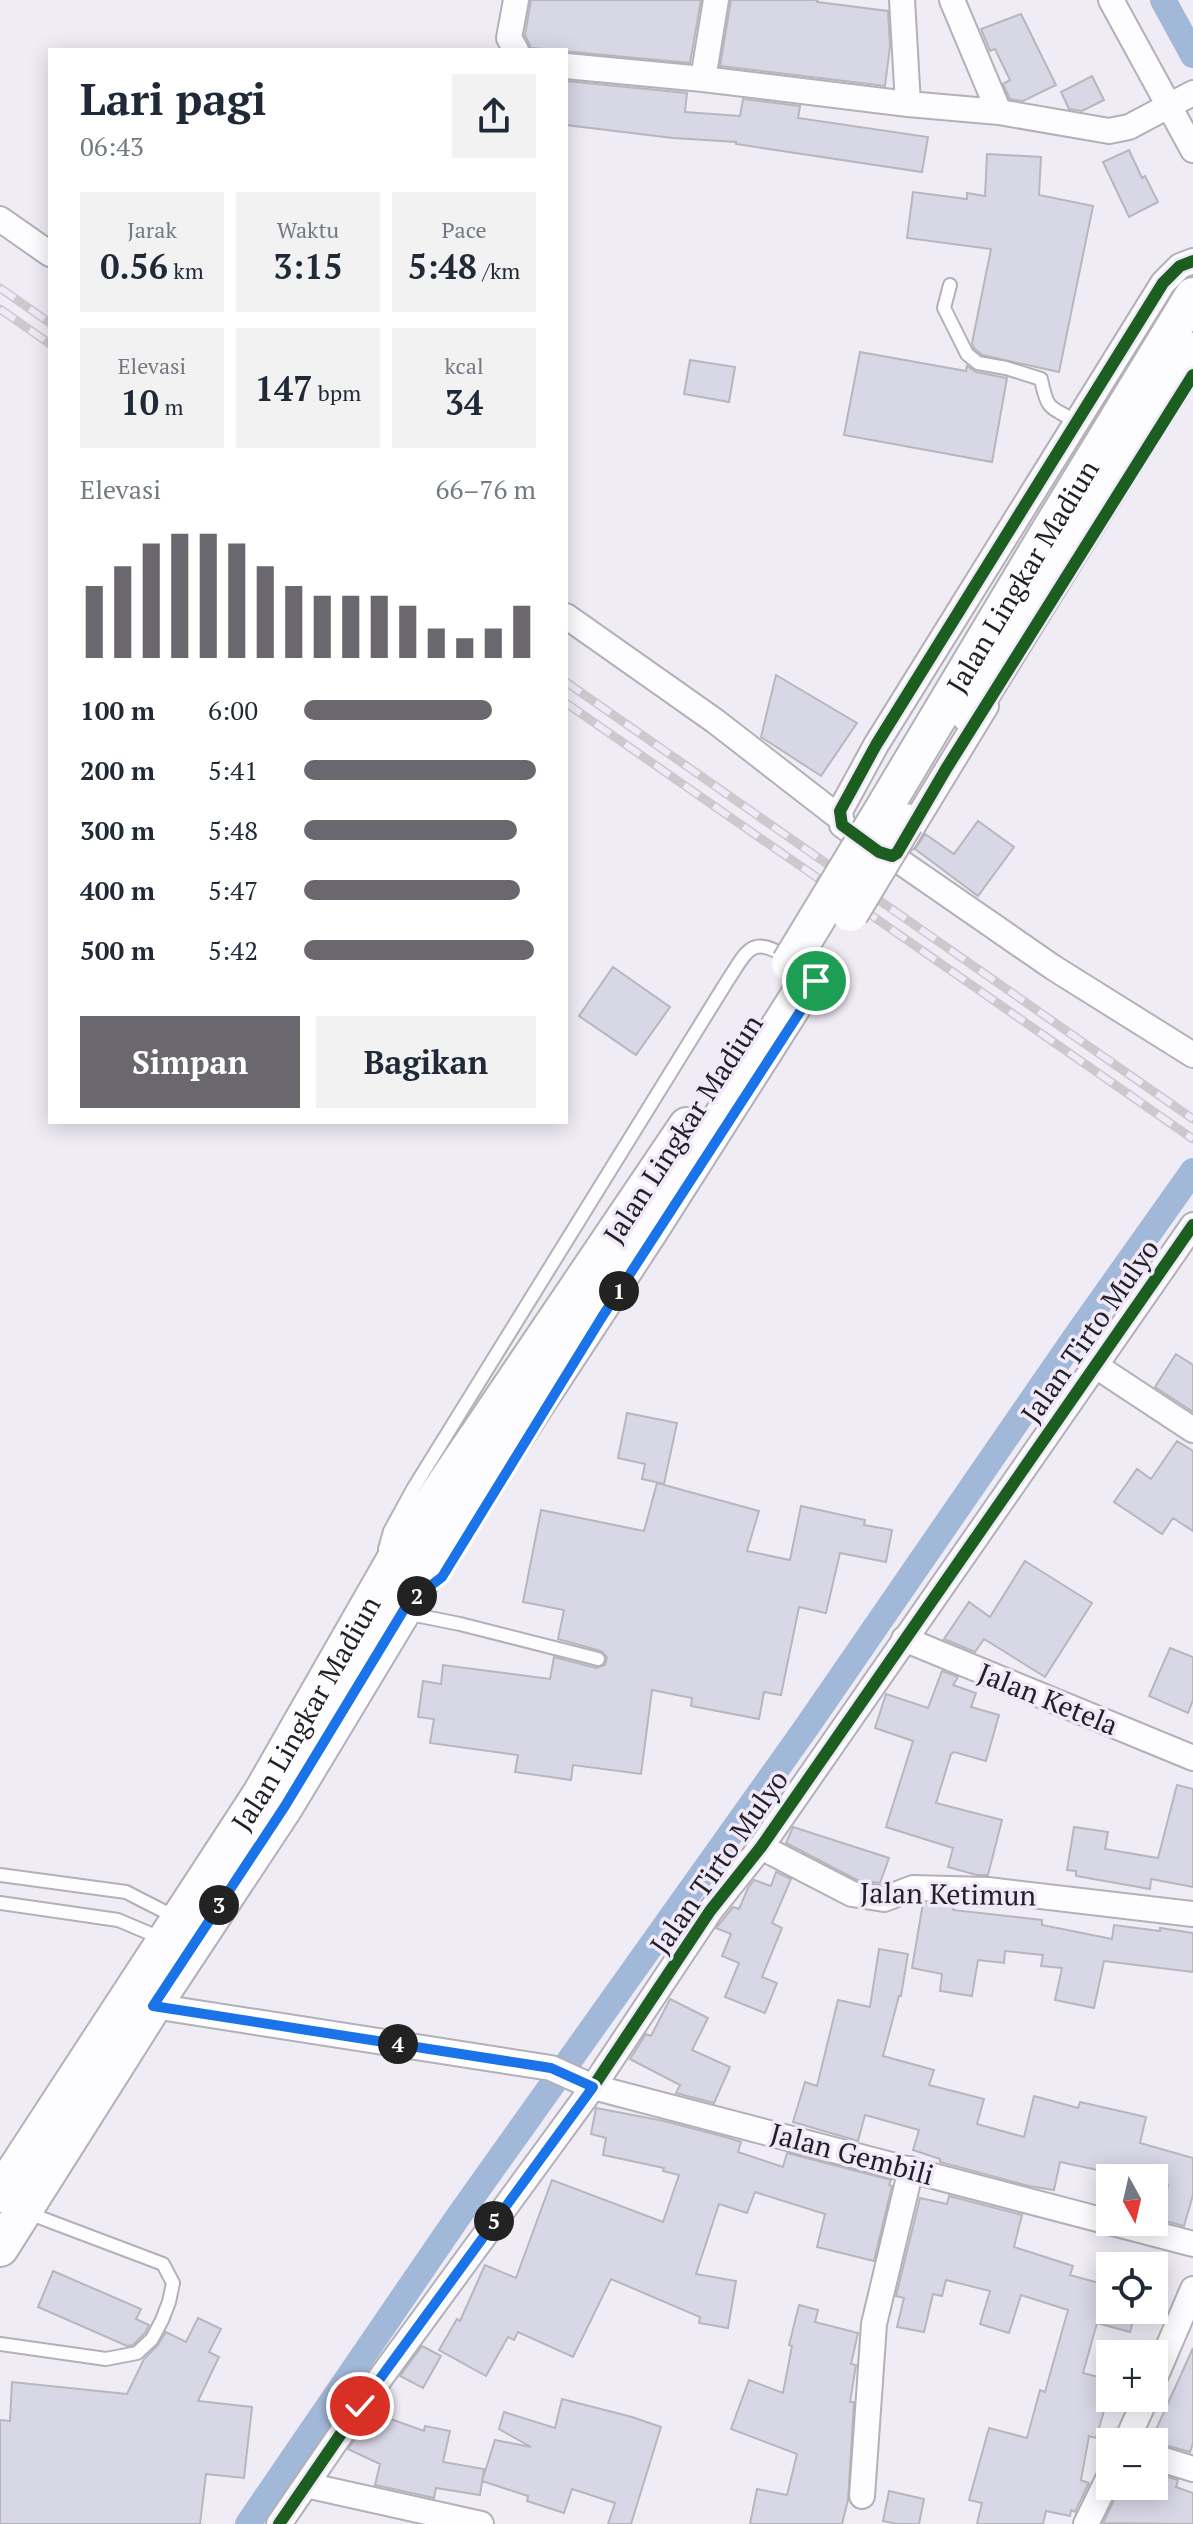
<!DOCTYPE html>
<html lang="id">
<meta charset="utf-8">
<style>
:root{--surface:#fff;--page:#f2f2f3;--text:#1f2937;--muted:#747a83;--accent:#6a676e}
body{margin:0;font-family:"PT Serif",serif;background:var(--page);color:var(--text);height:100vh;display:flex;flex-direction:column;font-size:30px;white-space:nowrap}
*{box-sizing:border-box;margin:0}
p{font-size:26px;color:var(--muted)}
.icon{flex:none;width:44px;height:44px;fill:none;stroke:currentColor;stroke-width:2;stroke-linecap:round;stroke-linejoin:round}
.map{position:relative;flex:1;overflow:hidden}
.side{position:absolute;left:48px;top:48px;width:520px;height:1076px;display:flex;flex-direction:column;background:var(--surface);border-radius:0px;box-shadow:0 4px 20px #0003}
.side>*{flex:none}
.needle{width:52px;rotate:172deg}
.controls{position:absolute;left:1096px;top:2164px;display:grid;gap:16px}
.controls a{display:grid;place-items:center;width:72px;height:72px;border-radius:0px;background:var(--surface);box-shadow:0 4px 20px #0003;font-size:40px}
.pin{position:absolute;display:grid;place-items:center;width:68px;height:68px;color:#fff;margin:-34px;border:4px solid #fff;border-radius:50%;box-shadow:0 2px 8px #0007}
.km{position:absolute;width:40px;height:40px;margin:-20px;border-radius:50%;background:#222;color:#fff;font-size:22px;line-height:40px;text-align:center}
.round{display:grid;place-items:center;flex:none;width:84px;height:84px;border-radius:0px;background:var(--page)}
.summary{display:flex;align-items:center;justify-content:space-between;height:136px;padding:0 32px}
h1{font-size:44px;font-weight:700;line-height:60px}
.figures{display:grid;grid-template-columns:repeat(3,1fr);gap:12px;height:136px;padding:8px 32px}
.figures div{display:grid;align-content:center;border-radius:0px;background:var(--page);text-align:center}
.figures b{font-size:34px;font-weight:700}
.figures small{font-size:22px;font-weight:400}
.figures p{font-size:22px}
.chart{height:224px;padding:16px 32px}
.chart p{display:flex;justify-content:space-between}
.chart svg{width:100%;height:144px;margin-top:8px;stroke:var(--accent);stroke-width:6}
.primary-button{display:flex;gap:16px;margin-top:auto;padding:16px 32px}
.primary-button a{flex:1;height:92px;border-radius:0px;background:var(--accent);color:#fff;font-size:32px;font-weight:700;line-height:92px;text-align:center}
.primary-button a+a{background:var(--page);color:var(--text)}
ul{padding:0 32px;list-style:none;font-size:26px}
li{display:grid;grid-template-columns:128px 96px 1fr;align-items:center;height:60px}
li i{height:20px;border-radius:10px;background:var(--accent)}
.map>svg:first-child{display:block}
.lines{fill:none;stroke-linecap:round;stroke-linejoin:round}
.canal{stroke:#a2b8d9;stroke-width:26}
.building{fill:#d8d7e6;stroke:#b8b6bd;stroke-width:2}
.lane-casing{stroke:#b3b0b7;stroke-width:16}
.street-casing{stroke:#b3b0b7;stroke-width:28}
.secondary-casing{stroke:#b3b0b7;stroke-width:40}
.lane{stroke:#fdfcfe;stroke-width:12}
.street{stroke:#fdfcfe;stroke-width:24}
.secondary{stroke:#fdfcfe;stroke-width:36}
.rail-casing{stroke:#cbc9cc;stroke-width:9}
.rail{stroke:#efe9f9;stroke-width:6;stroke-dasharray:18;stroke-linecap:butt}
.secondary-bridge-casing{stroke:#b3b0b7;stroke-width:40;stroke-linecap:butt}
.secondary-bridge{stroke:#fdfcfe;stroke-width:36}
.cycleway-casing{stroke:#efe9f9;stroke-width:17}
.cycleway{stroke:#1b5e20;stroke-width:12}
.route-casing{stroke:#fff;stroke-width:16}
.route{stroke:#1a73e8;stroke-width:10}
.labels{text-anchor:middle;stroke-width:7;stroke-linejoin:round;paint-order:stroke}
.street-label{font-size:28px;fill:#221f25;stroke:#efe9f9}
</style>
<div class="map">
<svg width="1193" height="2524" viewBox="0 0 1193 2524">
<rect width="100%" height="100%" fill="#f0ecf6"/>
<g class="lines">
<!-- canal -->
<path class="canal" d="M1163,0L1193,55
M248,2524L458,2217L806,1728L1076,1336L1193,1171"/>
</g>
<!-- building -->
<path class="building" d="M531,0H701L690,63L531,48L525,35Z
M731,0H818L817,2L888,11L890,46L885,86L720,66Z
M1021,14L1056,85L1023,101L1010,99L1003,84L1010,80L995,49L990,51L981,29Z
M1092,76L1104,100L1082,111L1069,109L1061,92Z
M566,81L687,93L685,112L740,116L743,99L800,106L798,118L928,137L922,172L736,144V142L673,138L566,125Z
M1129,150L1142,178L1145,176L1158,202L1129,217L1103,162Z
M987,154L1041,157L1039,195L1093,206L1059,372L982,355L974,348L972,343L991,249L907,238L913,192L967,199V193L985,196Z
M860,352L966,371L967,366L976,372L1007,378L992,462L844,435Z
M690,360L735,367L729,402L684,394Z
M776,675L857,723L821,776L761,737Z
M978,821L1014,847L978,896L915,849L925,834L954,854Z
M613,967L670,1007L636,1055L579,1016Z
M1176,1354L1193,1365V1412L1155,1387Z
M627,1413L677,1423L664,1484L642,1479L645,1464L618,1458Z
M1177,1441L1193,1451V1531L1173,1518L1162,1534L1114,1502L1137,1469L1151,1479Z
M657,1483L759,1511L747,1551L790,1560L801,1506L865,1520L864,1525L892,1530L886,1562L840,1553L826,1613L799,1607L781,1695L764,1692L759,1719L691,1706L692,1698L652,1690L641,1774L573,1765L571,1780L515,1772L518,1755L430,1743L434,1719L418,1717L423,1681L441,1684L443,1665L550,1679L554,1657L596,1668L605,1665L607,1657L601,1651L558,1639L564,1610L523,1602L541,1510L644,1531Z
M1025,1561L1092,1603L1045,1677L984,1639L975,1652L944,1639L969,1602L990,1617Z
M1170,1648L1193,1657V1700L1188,1713L1149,1696Z
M942,1671L958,1677L953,1685L976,1693L971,1707L999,1715L986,1761L954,1752L951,1754L936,1803L1002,1820L988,1875H977L948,1867L953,1848L886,1827L913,1741L875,1728L886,1694L928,1708Z
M1177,1785L1193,1789V1887L1151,1879L1150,1889L1076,1876V1871L1067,1870L1074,1827L1108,1832L1105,1849L1158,1858Z
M793,1827L889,1858L880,1883L857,1880L786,1843Z
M776,1872L791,1879L772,1923L782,1928L762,1977L777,1983L765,2013L725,1997L739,1963L722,1956L731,1934L716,1928L733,1907L739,1909L748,1888L754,1880L771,1886Z
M923,1903L954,1906L953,1910L1042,1920V1925L1112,1939L1114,1925L1160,1931V1928L1193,1933V1972L1104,1961L1094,2008L1055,2000L1062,1968L1041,1966L1043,1955L1005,1951L1004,1963L978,1960L972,1996L940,1991L942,1974L912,1968Z
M879,1949L908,1954L901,1996H899L883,2056L934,2070L929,2085L984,2099L977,2124L1024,2137L1034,2096L1078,2108L1080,2102L1146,2117L1140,2143L1193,2158V2195L1184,2226L1158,2219L1168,2185L1154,2182V2178H1135L1060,2162L1054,2190L1029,2186L940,2162V2159L913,2150L919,2130L865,2115L858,2141L793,2122L805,2082L817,2086L838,2000L870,2007Z
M670,1999L708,2018L692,2050L730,2067L714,2103L676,2093L680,2085L630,2059L646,2034L651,2036Z
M596,2108L664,2121L729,2138L741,2142L738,2152L783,2167L787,2153L891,2180L889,2185L892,2186L874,2261L817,2247L825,2214L755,2192L747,2213L719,2204L696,2274L736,2281L728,2328L699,2323L700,2317L611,2279L573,2357L518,2332L514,2340L508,2337L486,2376L439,2350L457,2319L460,2321L485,2265L516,2278L552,2180L663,2222L679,2175L663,2171L664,2168L603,2155L606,2138L591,2134Z
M949,2196L1022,2215L1014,2247L1073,2266L1070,2275L1110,2286V2310H1136L1130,2332L1097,2323L1083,2373L1110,2380V2391L1096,2438L1089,2436L1081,2480L1089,2483L1075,2512L1071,2510L1070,2516L1046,2511L1043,2524H977L982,2503L969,2500L989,2428L1027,2438L1040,2390L1045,2392L1068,2310L1021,2295L1009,2333L980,2324L990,2291L946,2280L942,2296L933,2294L924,2332L897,2327L904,2298L896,2296L920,2198L947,2204Z
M53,2271L141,2309L136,2319L149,2325L145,2333L133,2345L127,2346L38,2307Z
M799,2305L818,2310L815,2322L858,2333L851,2364L856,2365L850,2402H854L848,2500L842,2524H750L757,2489L787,2495L797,2454L731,2429L749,2380L783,2393L792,2346L789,2345Z
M198,2318L221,2329L209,2352L219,2357L198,2401L252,2407L244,2478L206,2474L200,2524H0V2420L10,2421L12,2382L127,2394L144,2359L158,2345L166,2332L186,2342Z
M422,2346L441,2356L423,2388L400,2376Z
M1193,2348V2443L1190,2452L1154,2442V2434Z
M562,2399L632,2417L661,2427L631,2524H608L615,2503L572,2489L564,2513L527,2501L528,2496L482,2481L495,2440L531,2447L499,2429L504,2412L555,2428Z
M374,2413L424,2431L425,2426L450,2431L443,2462L484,2469L480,2495L436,2488L434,2498L375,2485L380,2464L348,2449Z
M1154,2473L1178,2480L1176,2487L1193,2493V2524L1103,2523L1117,2494L1124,2496L1128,2486H1154Z
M889,2491L924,2499L919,2524H897L883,2521Z"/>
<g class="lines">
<!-- lane casing -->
<g class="lane-casing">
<path id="lane" d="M950,285L944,308L967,354L978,363L1006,368L1041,379C1048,413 1050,405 1076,422
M385,1549L390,1531L413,1489L726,983C747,952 750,933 788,958
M405,1613L460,1624L598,1659
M0,1875L126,1892L177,1918
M0,1903L118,1920L163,1939
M0,2344L106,2359L137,2353L152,2339L162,2320L169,2302L173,2283L163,2264L28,2213"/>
</g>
<!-- street casing -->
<g class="street-casing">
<path id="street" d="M902,0L908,104
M952,0L999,112
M1111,0L1193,150
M516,50L509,38L516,0
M566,66L703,79L908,104L999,112L1109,131L1129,127L1193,93
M703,79L716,0
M0,219L50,254
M566,616L715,721L840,818
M905,839L986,706
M875,849L842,825L840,811L876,745L1163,283L1180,266L1193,261
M892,856L1054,968L1193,1055
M1096,1366L1193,1430
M904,1639L1193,1758
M761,1847L852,1894L884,1899L913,1888L988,1890L1193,1914
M153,2006L551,2068L593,2087L1193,2244
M1154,2380L1193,2289
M1126,2442L1146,2398
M1154,2457L1193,2469
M306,2485L481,2524
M862,2496L874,2324L911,2169
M279,2524L360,2406L593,2087L710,1911L761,1847L1193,1225
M1086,2524L1110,2475"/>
</g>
<!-- secondary casing -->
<g class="secondary-casing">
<g id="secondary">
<path d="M969,714L1193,351"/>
<path id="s1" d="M887,803L1043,542L1193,296"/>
<path id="s2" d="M0,2194L261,1794L400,1551L687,1126"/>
<path d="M0,2248L153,2006L285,1806L429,1567L648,1233L811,977"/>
</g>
</g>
<!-- lane -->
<use href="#lane" class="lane"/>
<!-- street -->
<use href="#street" class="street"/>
<!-- secondary -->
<use href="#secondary" class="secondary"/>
<!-- rail casing -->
<g class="rail-casing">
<path id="rail" d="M0,288L50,323
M0,309L50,344
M566,682L1193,1119
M566,703L1193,1139"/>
</g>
<!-- rail -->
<use href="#rail" class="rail"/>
<!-- secondary-bridge casing -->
<g class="secondary-bridge-casing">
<path id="secondary-bridge" d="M850,913L905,822
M790,963L887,803"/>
</g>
<!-- secondary-bridge -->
<use href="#secondary-bridge" class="secondary-bridge"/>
<!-- cycleway casing -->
<g class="cycleway-casing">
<path id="cycleway" d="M1193,261L1180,266L1163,283L876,745L840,811L842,825L879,852L892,856L897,853L946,769L1193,375
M279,2524L360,2406L593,2087L710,1911L761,1847L1193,1225"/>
</g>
<!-- cycleway -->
<use href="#cycleway" class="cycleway"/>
</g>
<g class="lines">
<!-- route casing -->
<g class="route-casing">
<path id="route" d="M360,2406L593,2087L551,2068L153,2006L285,1806L408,1603L442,1577L602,1317L805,1004L816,981"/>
</g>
<!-- route -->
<use href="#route" class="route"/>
</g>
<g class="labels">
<!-- street labels -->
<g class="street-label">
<text dy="10" stroke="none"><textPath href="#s1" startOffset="264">Jalan Lingkar Madiun</textPath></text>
<text transform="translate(683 1129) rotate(-57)" y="10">Jalan Lingkar Madiun</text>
<text transform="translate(1090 1331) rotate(-55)" y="10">Jalan Tirto Mulyo</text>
<text transform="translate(1048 1699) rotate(22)" y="10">Jalan Ketela</text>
<text dy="10" stroke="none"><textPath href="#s2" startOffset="570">Jalan Lingkar Madiun</textPath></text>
<text transform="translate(719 1862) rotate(-55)" y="10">Jalan Tirto Mulyo</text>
<text transform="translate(948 1894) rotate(1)" y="10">Jalan Ketimun</text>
<text transform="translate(852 2154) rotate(15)" y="10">Jalan Gembili</text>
</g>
</g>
</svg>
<div class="controls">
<a><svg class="needle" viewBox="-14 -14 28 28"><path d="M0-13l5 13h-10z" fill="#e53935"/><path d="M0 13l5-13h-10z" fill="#747a83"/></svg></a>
<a><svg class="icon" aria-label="locate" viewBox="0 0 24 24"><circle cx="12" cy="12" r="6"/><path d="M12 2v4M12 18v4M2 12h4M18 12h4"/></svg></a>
<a>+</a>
<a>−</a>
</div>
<div class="pin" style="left:816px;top:981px;background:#1e9e55"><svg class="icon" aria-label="arrive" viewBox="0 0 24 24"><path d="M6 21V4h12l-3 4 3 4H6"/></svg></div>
<div class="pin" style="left:360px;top:2406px;background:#d93025"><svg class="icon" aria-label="check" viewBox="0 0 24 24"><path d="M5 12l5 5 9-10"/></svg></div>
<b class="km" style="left:619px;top:1291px">1</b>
<b class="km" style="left:417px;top:1596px">2</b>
<b class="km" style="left:219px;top:1905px">3</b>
<b class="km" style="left:398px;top:2044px">4</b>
<b class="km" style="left:494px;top:2221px">5</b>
<section class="side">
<div class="summary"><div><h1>Lari pagi</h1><p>06:43</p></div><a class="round"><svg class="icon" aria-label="share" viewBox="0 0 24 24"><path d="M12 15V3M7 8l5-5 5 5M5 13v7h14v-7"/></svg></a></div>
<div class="figures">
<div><p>Jarak</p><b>0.56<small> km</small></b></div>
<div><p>Waktu</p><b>3:15</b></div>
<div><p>Pace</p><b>5:48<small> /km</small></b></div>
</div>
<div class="figures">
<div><p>Elevasi</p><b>10<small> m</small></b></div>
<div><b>147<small> bpm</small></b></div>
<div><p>kcal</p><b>34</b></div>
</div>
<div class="chart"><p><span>Elevasi</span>66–76 m</p>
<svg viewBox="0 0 160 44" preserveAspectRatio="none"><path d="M5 44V22M15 44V16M25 44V9M35 44V6M45 44V6M55 44V9M65 44V16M75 44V22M85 44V25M95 44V25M105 44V25M115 44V28M125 44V35M135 44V38M145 44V35M155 44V28"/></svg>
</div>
<ul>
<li><b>100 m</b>6:00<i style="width:81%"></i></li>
<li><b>200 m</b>5:41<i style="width:100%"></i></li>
<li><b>300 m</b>5:48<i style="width:92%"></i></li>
<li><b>400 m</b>5:47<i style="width:93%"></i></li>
<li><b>500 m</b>5:42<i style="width:99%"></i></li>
</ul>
<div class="primary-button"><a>Simpan</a><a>Bagikan</a></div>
</section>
</div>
